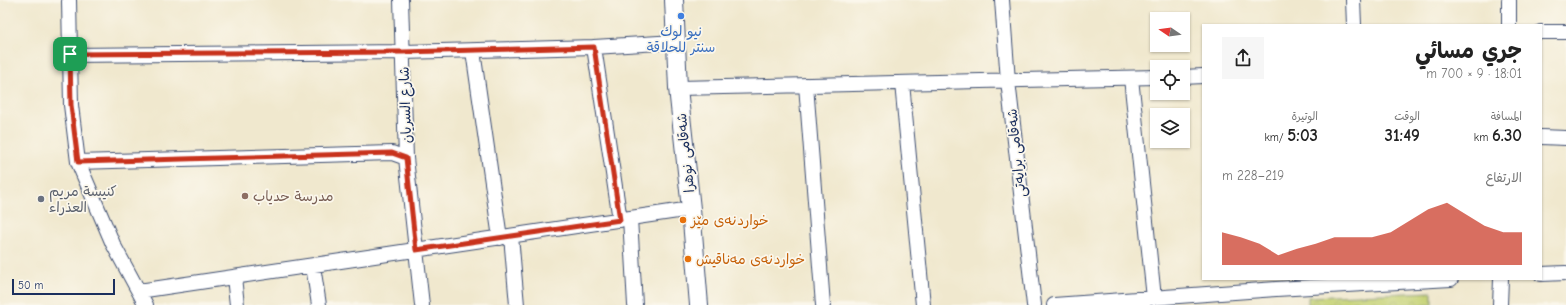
<!DOCTYPE html>
<html lang="ar">
<meta charset="utf-8">
<style>
:root{--surface:#fff;--page:#f6f6f6;--text:#222;--muted:#767676;--accent:#c8321e}
body{margin:0;font-family:"Comic Neue","Playpen Sans Arabic",sans-serif;background:var(--page);color:var(--text);direction:rtl;height:100vh;display:flex;flex-direction:column;font-size:15px;white-space:nowrap}
*{box-sizing:border-box;margin:0}
p{font-size:13px;color:var(--muted)}
.icon{flex:none;width:22px;height:22px;fill:none;stroke:currentColor;stroke-width:2;stroke-linecap:round;stroke-linejoin:round}
.map{position:relative;flex:1;overflow:hidden;direction:ltr}
.drawer{position:absolute;left:1202px;top:24px;width:340px;height:256px;display:flex;flex-direction:column;background:var(--surface);border-radius:0px;box-shadow:0 1px 3px #0004;direction:rtl}
.drawer>*{flex:none}
.needle{width:26px;rotate:283deg}
.fabs{position:absolute;left:1150px;top:12px;display:grid;gap:8px}
.fabs a{display:grid;place-items:center;width:40px;height:40px;border-radius:0px;background:var(--surface);box-shadow:0 1px 3px #0004;font-size:20px}
.scale{position:absolute;left:12px;bottom:10px;width:103px;box-sizing:border-box;padding-left:4px;border:2px solid #1b2f5e;border-top:0;font-size:11px;line-height:14px;white-space:nowrap;color:#1b2f5e;-webkit-text-stroke:3px #fbf7ec;paint-order:stroke}
.pin{position:absolute;display:grid;place-items:center;width:34px;height:34px;color:#fff;margin:-17px;border-radius:8px;box-shadow:0 2px 6px #0006}
.round{display:grid;place-items:center;flex:none;width:42px;height:42px;border-radius:0px;background:var(--page)}
.head{display:flex;align-items:center;justify-content:space-between;height:68px;padding:0 20px}
h1{font-size:22px;font-weight:700;line-height:30px}
.metrics{display:grid;grid-template-columns:repeat(3,1fr);gap:6px;height:68px;padding:4px 20px}
.metrics div{display:grid;align-content:center}
.metrics b{font-size:17px;font-weight:700}
.metrics small{font-size:11px;font-weight:400}
.metrics p{font-size:11px}
.chart{height:112px;padding:8px 20px}
.chart p{display:flex;justify-content:space-between}
.chart svg{width:100%;height:72px;margin-top:4px;fill:var(--accent);opacity:.7}
.map>svg:first-child{display:block}
.park{fill:url(#park-crowns);stroke:#708069}
.lines{fill:none;stroke-linecap:round;stroke-linejoin:round}
.minor-casing{stroke:#3b4b6f;stroke-width:16}
.tertiary-casing{stroke:#3b4b6f;stroke-width:20}
.minor{stroke:#fff;stroke-width:14}
.tertiary{stroke:#fff;stroke-width:18}
.route-casing{stroke:#fff;stroke-width:8}
.route{stroke:#c8321e;stroke-width:5}
.shop-dot{fill:#3f7fe0;stroke:#fbf7ec;stroke-width:1.5}
.education-dot{fill:#8d6e63;stroke:#fbf7ec;stroke-width:1.5}
.worship-dot{fill:#6b7280;stroke:#fbf7ec;stroke-width:1.5}
.food-dot{fill:#e8710a;stroke:#fbf7ec;stroke-width:1.5}
.labels{text-anchor:middle;stroke-width:3.5;stroke-linejoin:round;paint-order:stroke}
.shop-label{font-size:14px;fill:#366cbe;stroke:#fbf7ec}
.street-label{font-size:14px;fill:#1b2f5e;stroke:#fbf7ec}
.worship-label{font-size:14px;fill:#5b616d;stroke:#fbf7ec;text-anchor:start}
.education-label{font-size:14px;fill:#785e54;stroke:#fbf7ec;text-anchor:start}
.food-label{font-size:14px;fill:#c56008;stroke:#fbf7ec;text-anchor:start}
</style>
<div class="map">
<svg width="1566" height="305" viewBox="0 0 1566 305">
<defs>
<pattern id="park-crowns" width="20" height="18" patternUnits="userSpaceOnUse"><rect width="20" height="18" fill="#c5d274"/><path d="M2 6a3 3 0 1 1 6 0M12 15a3 3 0 1 1 6 0" fill="none" stroke="#a9b567"/></pattern>
</defs>
<rect width="100%" height="100%" fill="#fbf7ec"/>
<filter id="ink" filterUnits="userSpaceOnUse"><feTurbulence type="fractalNoise" baseFrequency=".025" numOctaves="2"/><feDisplacementMap in="SourceGraphic" scale="8" xChannelSelector="R" yChannelSelector="G"/><feConvolveMatrix kernelMatrix="1 2 1 2 8 2 1 2 1" color-interpolation-filters="sRGB"/></filter>
<filter id="wash" filterUnits="userSpaceOnUse"><feTurbulence type="fractalNoise" baseFrequency=".012" numOctaves="4" result="noise"/><feDisplacementMap in="SourceGraphic" scale="16" xChannelSelector="R" yChannelSelector="G"/><feGaussianBlur stdDeviation="0.9" result="paint"/><feColorMatrix in="noise" values="0 0 0 0 0 0 0 0 0 0 0 0 0 0 0 0 0 1.4 0 .05"/><feComposite in="paint" operator="in"/></filter>
<g filter="url(#wash)">
<rect width="100%" height="100%" fill="#f0e8ce"/>
<!-- park -->
<path class="park" d="M1432,292V305H1308V297Z"/>
</g>
<g filter="url(#ink)">
<g class="lines">
<!-- minor casing -->
<g class="minor-casing">
<path id="minor" d="M69,0L71,105L78,162L113,244L146,305
M401,0L406,158L422,305
M1002,0L1008,81L1034,305
M1353,0L1354,25
M1509,0V25
M1541,32H1566
M594,47L620,220
M473,51L500,238
M69,55L403,52L594,47L675,42
M1183,77L1203,76
M1131,78L1154,298
M902,83L923,305
M806,85L823,305
M678,88L1157,77
M1541,137L1566,138
M78,162L392,153L406,158
M630,218L635,305
M511,236L517,305
M313,266L319,305
M1541,274L1566,273
M234,277L237,305
M139,291L691,209
M1054,305L1276,289L1451,279
M1500,305L1501,279"/>
</g>
<!-- tertiary casing -->
<g class="tertiary-casing">
<path id="tertiary" d="M674,0L678,88L691,209L699,305"/>
</g>
<!-- minor -->
<use href="#minor" class="minor"/>
<!-- tertiary -->
<use href="#tertiary" class="tertiary"/>
</g>
</g>
<g class="lines" filter="url(#ink)">
<!-- route casing -->
<g class="route-casing">
<path id="route" d="M594,47L620,220L416,250L406,158L392,153L78,162L71,105L70,54L403,52Z"/>
</g>
<!-- route -->
<use href="#route" class="route"/>
</g>
<!-- markers -->
<circle class="shop-dot" cx="681" cy="16" r="4"/>
<circle class="education-dot" cx="245" cy="196" r="4"/>
<circle class="worship-dot" cx="41" cy="199" r="4"/>
<g class="food-dot">
<circle cx="683" cy="220" r="4"/>
<circle cx="688" cy="259" r="4"/>
</g>
<g class="labels">
<!-- shop labels -->
<g class="shop-label">
<text x="681" y="36">نيو لوك<tspan x="681" dy="16">سنتر للحلاقة</tspan></text>
</g>
<!-- street labels -->
<g class="street-label">
<text transform="translate(405 105) rotate(-92)" y="5">شارع السريان</text>
<text transform="translate(685 153) rotate(-96)" y="5">شەقامی نوهرا</text>
<text transform="translate(1016 153) rotate(-96)" y="5">شەقامی برایەتی</text>
</g>
<!-- worship labels -->
<g class="worship-label">
<text x="49" y="196">كنيسة مريم<tspan x="49" dy="16">العذراء</tspan></text>
</g>
<!-- education labels -->
<g class="education-label">
<text x="253" y="201">مدرسة حدياب</text>
</g>
<!-- food labels -->
<g class="food-label">
<text x="691" y="225">خواردنەی مێز</text>
<text x="696" y="264">خواردنەی مەناقیش</text>
</g>
</g>
</svg>
<div class="fabs">
<a><svg class="needle" viewBox="-14 -14 28 28"><path d="M0-13l5 13h-10z" fill="#e53935"/><path d="M0 13l5-13h-10z" fill="#767676"/></svg></a>
<a><svg class="icon" aria-label="locate" viewBox="0 0 24 24"><circle cx="12" cy="12" r="6"/><path d="M12 2v4M12 18v4M2 12h4M18 12h4"/></svg></a>
<a><svg class="icon" aria-label="layers" viewBox="0 0 24 24"><path d="M12 4l9 5-9 5-9-5zM3 14l9 5 9-5"/></svg></a>
</div>
<div class="scale">50 m</div>
<div class="pin" style="left:70px;top:54px;background:#1e9e55"><svg class="icon" aria-label="arrive" viewBox="0 0 24 24"><path d="M6 21V4h12l-3 4 3 4H6"/></svg></div>
<section class="drawer">
<div class="head"><div><h1>جري مسائي</h1><p>18:01 · 9 × 700 m</p></div><a class="round"><svg class="icon" aria-label="share" viewBox="0 0 24 24"><path d="M12 15V3M7 8l5-5 5 5M5 13v7h14v-7"/></svg></a></div>
<div class="metrics">
<div><p>المسافة</p><b>6.30<small> km</small></b></div>
<div><p>الوقت</p><b>31:49</b></div>
<div><p>الوتيرة</p><b>5:03<small> /km</small></b></div>
</div>
<div class="chart"><p><span>الارتفاع</span>219–228 m</p>
<svg viewBox="0 0 160 44" preserveAspectRatio="none"><path d="M0 44V24L10 27L20 31L30 38L40 34L50 31L60 27L70 27L80 27L90 24L100 17L110 10L120 6L130 13L140 20L150 24L160 24V44z"/></svg>
</div>
</section>
</div>
